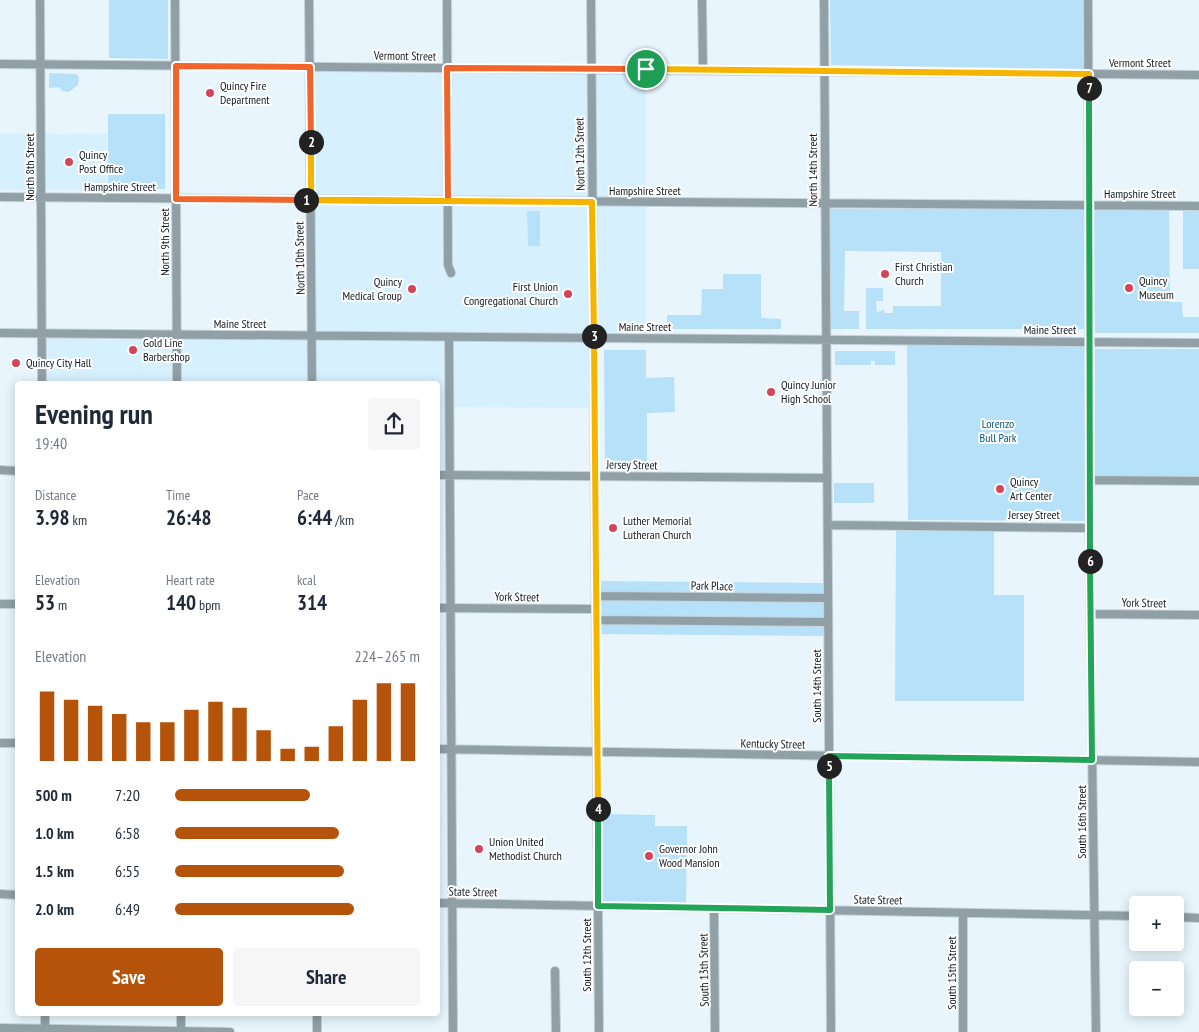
<!DOCTYPE html>
<meta charset="utf-8">
<style>
:root{--surface:#fff;--page:#f6f6f7;--text:#1f2937;--muted:#747a83;--accent:#b45309}
body{margin:0;font-family:"PT Sans Narrow",sans-serif;background:var(--page);color:var(--text);height:100vh;display:flex;flex-direction:column;font-size:19px;white-space:nowrap}
*{box-sizing:border-box;margin:0}
p{font-size:16px;color:var(--muted)}
.icon{flex:none;width:28px;height:28px;fill:none;stroke:currentColor;stroke-width:2;stroke-linecap:round;stroke-linejoin:round}
.map{position:relative;flex:1;overflow:hidden}
.side{position:absolute;left:15px;top:381px;width:425px;height:635px;display:flex;flex-direction:column;background:var(--surface);border-radius:5px;box-shadow:0 2px 12px #0003}
.side>*{flex:none}
.controls{position:absolute;left:1129px;top:896px;display:grid;gap:10px}
.controls a{display:grid;place-items:center;width:55px;height:55px;border-radius:5px;background:var(--surface);box-shadow:0 2px 12px #0003;font-size:25px}
.pin{position:absolute;display:grid;place-items:center;width:42px;height:42px;color:#fff;margin:-21px;border:2px solid #fff;border-radius:50%;box-shadow:0 1px 5px #0007}
.km{position:absolute;width:25px;height:25px;margin:-12px;border-radius:50%;background:#222;color:#fff;font-size:14px;line-height:25px;text-align:center}
.round{display:grid;place-items:center;flex:none;width:52px;height:52px;border-radius:5px;background:var(--page)}
.head{display:flex;align-items:center;justify-content:space-between;height:85px;padding:0 20px}
h1{font-size:28px;font-weight:600;line-height:38px}
.figures{display:grid;grid-template-columns:repeat(3,1fr);gap:8px;height:85px;padding:5px 20px}
.figures div{display:grid;align-content:center}
.figures b{font-size:21px;font-weight:600}
.figures small{font-size:14px;font-weight:400}
.figures p{font-size:14px}
.chart{height:140px;padding:10px 20px}
.chart p{display:flex;justify-content:space-between}
.chart svg{width:100%;height:90px;margin-top:5px;stroke:var(--accent);stroke-width:6}
.action{display:flex;gap:10px;margin-top:auto;padding:10px 20px}
.action a{flex:1;height:58px;border-radius:5px;background:var(--accent);color:#fff;font-size:20px;font-weight:600;line-height:58px;text-align:center}
.action a+a{background:var(--page);color:var(--text)}
ul{padding:0 20px;list-style:none;font-size:16px}
li{display:grid;grid-template-columns:80px 60px 1fr;align-items:center;height:38px}
li i{height:12px;border-radius:6px;background:var(--accent)}
.map>svg:first-child{display:block}
.built{fill:#d7f0fe}
.green{fill:#b6e1f9}
.lines{fill:none;stroke-linecap:round;stroke-linejoin:round}
.minor-casing{stroke:#c5d2da;stroke-width:10}
.minor{stroke:#919fa7;stroke-width:8}
.split-1-casing{stroke:#fff;stroke-width:10}
.split-2-casing{stroke:#fff;stroke-width:10}
.split-3-casing{stroke:#fff;stroke-width:10}
.split-4-casing{stroke:#fff;stroke-width:10}
.split-5-casing{stroke:#fff;stroke-width:10}
.split-6-casing{stroke:#fff;stroke-width:10}
.split-7-casing{stroke:#fff;stroke-width:10}
.split-8-casing{stroke:#fff;stroke-width:10}
.split-1{stroke:#f0652b;stroke-width:6}
.split-2{stroke:#f0652b;stroke-width:6}
.split-3{stroke:#f5b400;stroke-width:6}
.split-4{stroke:#f5b400;stroke-width:6}
.split-5{stroke:#22a559;stroke-width:6}
.split-6{stroke:#22a559;stroke-width:6}
.split-7{stroke:#22a559;stroke-width:6}
.split-8{stroke:#f5b400;stroke-width:6}
.poi-dot{fill:#d54559;stroke:#fff;stroke-width:2}
.labels{text-anchor:middle;stroke-width:4;stroke-linejoin:round;paint-order:stroke}
.street-label{font-size:12px;fill:#0f1b22;stroke:#fff}
.poi-label{font-size:12px;fill:#0f1b22;stroke:#fff;text-anchor:start}
.park-label{font-size:12px;fill:#085879;stroke:#fff}
</style>
<div class="map">
<svg width="1199" height="1032" viewBox="0 0 1199 1032">
<rect width="100%" height="100%" fill="#e8f5fd"/>
<!-- built -->
<path class="built" d="M310,67L646,69V338H594V408L450,407V475H438V384H42V334L312,336Z
M0,133L107,134V190H0Z"/>
<!-- green -->
<path class="green" d="M109,0H168V59L109,58Z
M830,0H1083V69L831,65Z
M49,73L76,74L79,77L78,85L69,92L62,91L59,87L49,88Z
M108,114H165V189H108Z
M829,209H1084L1085,329H866V288H883V301H876L877,312L884,310L885,313H893V306H941V252L845,251L844,311H859V329H830Z
M1092,209H1169L1170,302H1182L1183,317H1199V333H1095Z
M1183,209H1199V269H1183Z
M527,211H540V246H528Z
M723,274H761V318L781,319V329H667V315H701L702,289H723Z
M907,340L1089,341V521L908,520Z
M1095,349H1199V477L1095,476Z
M604,350H646V378L674,377L675,412L647,413V463L605,464Z
M835,351H895V365H875V361H871V365H835Z
M834,483H874V503H834Z
M896,529H994V595H1024V701H895Z
M596,581L828,583V636L596,634Z
M601,814L655,815V826H687L686,905H600Z"/>
<g class="lines">
<!-- minor casing -->
<g class="minor-casing">
<path id="minor" d="M40,0L42,384
M175,0L177,384
M309,0L312,384
M447,0L448,265L451,273
M591,0L599,1032
M702,0L703,70
M824,0L831,1032
M1088,0L1090,605L1096,1032
M0,64L1199,75
M0,197L1199,206
M0,333L1199,343
M449,337L453,1032
M0,470L18,471
M438,475L827,478
M1090,480L1199,481
M828,525L1089,528
M596,596L828,598
M0,604H18
M438,608L596,609
M1090,614L1199,615
M596,620L828,622
M0,743H18
M438,749L1199,762
M0,894L18,895
M438,903L1138,916
M714,908L715,1032
M963,913V1032
M1175,917L1199,918
M555,971L556,1032
M45,1014V1032
M181,1014V1032
M317,1014V1032
M0,1028L230,1032"/>
</g>
<!-- minor -->
<use href="#minor" class="minor"/>
</g>
<g class="lines">
<!-- split-1 casing -->
<g class="split-1-casing">
<path id="split-1" d="M306,200L448,201L447,68L646,69"/>
</g>
<!-- split-2 casing -->
<g class="split-2-casing">
<path id="split-2" d="M306,200L176,199V66L310,67L311,142"/>
</g>
<!-- split-3 casing -->
<g class="split-3-casing">
<path id="split-3" d="M311,142V200L592,202L594,336"/>
</g>
<!-- split-4 casing -->
<g class="split-4-casing">
<path id="split-4" d="M594,336L598,809"/>
</g>
<!-- split-5 casing -->
<g class="split-5-casing">
<path id="split-5" d="M598,809V906L830,910L829,766"/>
</g>
<!-- split-6 casing -->
<g class="split-6-casing">
<path id="split-6" d="M829,766V756L1092,760L1090,561"/>
</g>
<!-- split-7 casing -->
<g class="split-7-casing">
<path id="split-7" d="M1089,88L1090,561"/>
</g>
<!-- split-8 casing -->
<g class="split-8-casing">
<path id="split-8" d="M646,69L1089,74V88"/>
</g>
<!-- split-1 -->
<use href="#split-1" class="split-1"/>
<!-- split-2 -->
<use href="#split-2" class="split-2"/>
<!-- split-3 -->
<use href="#split-3" class="split-3"/>
<!-- split-4 -->
<use href="#split-4" class="split-4"/>
<!-- split-5 -->
<use href="#split-5" class="split-5"/>
<!-- split-6 -->
<use href="#split-6" class="split-6"/>
<!-- split-7 -->
<use href="#split-7" class="split-7"/>
<!-- split-8 -->
<use href="#split-8" class="split-8"/>
</g>
<!-- markers -->
<g class="poi-dot">
<circle cx="210" cy="93" r="5"/>
<circle cx="69" cy="162" r="5"/>
<circle cx="885" cy="274" r="5"/>
<circle cx="1129" cy="288" r="5"/>
<circle cx="412" cy="289" r="5"/>
<circle cx="568" cy="294" r="5"/>
<circle cx="133" cy="350" r="5"/>
<circle cx="16" cy="363" r="5"/>
<circle cx="771" cy="392" r="5"/>
<circle cx="1000" cy="489" r="5"/>
<circle cx="613" cy="528" r="5"/>
<circle cx="479" cy="849" r="5"/>
<circle cx="649" cy="856" r="5"/>
</g>
<g class="labels">
<!-- street labels -->
<g class="street-label">
<text transform="translate(405 56) rotate(1)" y="4">Vermont Street</text>
<text x="1140" y="67">Vermont Street</text>
<text transform="translate(580 154) rotate(-91)" y="4">North 12th Street</text>
<text transform="translate(30 167) rotate(-90)" y="4">North 8th Street</text>
<text transform="translate(813 170) rotate(-90)" y="4">North 14th Street</text>
<text x="120" y="191">Hampshire Street</text>
<text x="645" y="195">Hampshire Street</text>
<text x="1140" y="198">Hampshire Street</text>
<text transform="translate(165 242) rotate(-90)" y="4">North 9th Street</text>
<text transform="translate(300 258) rotate(-91)" y="4">North 10th Street</text>
<text x="240" y="328">Maine Street</text>
<text x="645" y="331">Maine Street</text>
<text x="1050" y="334">Maine Street</text>
<text transform="translate(632 465) rotate(1)" y="4">Jersey Street</text>
<text x="1034" y="519">Jersey Street</text>
<text transform="translate(712 586) rotate(1)" y="4">Park Place</text>
<text transform="translate(517 597) rotate(1)" y="4">York Street</text>
<text transform="translate(1144 603) rotate(1)" y="4">York Street</text>
<text transform="translate(817 686) rotate(-90)" y="4">South 14th Street</text>
<text transform="translate(773 744) rotate(1)" y="4">Kentucky Street</text>
<text transform="translate(1082 822) rotate(-90)" y="4">South 16th Street</text>
<text transform="translate(473 892) rotate(1)" y="4">State Street</text>
<text transform="translate(878 900) rotate(1)" y="4">State Street</text>
<text transform="translate(587 955) rotate(-90)" y="4">South 12th Street</text>
<text transform="translate(704 970) rotate(-91)" y="4">South 13th Street</text>
<text transform="translate(952 973) rotate(-90)" y="4">South 15th Street</text>
</g>
<!-- poi labels -->
<g class="poi-label">
<text x="220" y="90">Quincy Fire<tspan x="220" dy="14">Department</tspan></text>
<text x="79" y="159">Quincy<tspan x="79" dy="14">Post Office</tspan></text>
<text x="895" y="271">First Christian<tspan x="895" dy="14">Church</tspan></text>
<text x="1139" y="285">Quincy<tspan x="1139" dy="14">Museum</tspan></text>
<text x="402" y="286" text-anchor="end">Quincy<tspan x="402" dy="14">Medical Group</tspan></text>
<text x="558" y="291" text-anchor="end">First Union<tspan x="558" dy="14">Congregational Church</tspan></text>
<text x="143" y="347">Gold Line<tspan x="143" dy="14">Barbershop</tspan></text>
<text x="26" y="367">Quincy City Hall</text>
<text x="781" y="389">Quincy Junior<tspan x="781" dy="14">High School</tspan></text>
<text x="1010" y="486">Quincy<tspan x="1010" dy="14">Art Center</tspan></text>
<text x="623" y="525">Luther Memorial<tspan x="623" dy="14">Lutheran Church</tspan></text>
<text x="489" y="846">Union United<tspan x="489" dy="14">Methodist Church</tspan></text>
<text x="659" y="853">Governor John<tspan x="659" dy="14">Wood Mansion</tspan></text>
</g>
<!-- park labels -->
<g class="park-label">
<text x="998" y="428">Lorenzo<tspan x="998" dy="14">Bull Park</tspan></text>
</g>
</g>
</svg>
<div class="controls">
<a>+</a>
<a>−</a>
</div>
<div class="pin" style="left:646px;top:69px;background:#1e9e55"><svg class="icon" aria-label="arrive" viewBox="0 0 24 24"><path d="M6 21V4h12l-3 4 3 4H6"/></svg></div>
<b class="km" style="left:306px;top:200px">1</b>
<b class="km" style="left:311px;top:142px">2</b>
<b class="km" style="left:594px;top:336px">3</b>
<b class="km" style="left:598px;top:809px">4</b>
<b class="km" style="left:829px;top:766px">5</b>
<b class="km" style="left:1090px;top:561px">6</b>
<b class="km" style="left:1089px;top:88px">7</b>
<section class="side">
<div class="head"><div><h1>Evening run</h1><p>19:40</p></div><a class="round"><svg class="icon" aria-label="share" viewBox="0 0 24 24"><path d="M12 15V3M7 8l5-5 5 5M5 13v7h14v-7"/></svg></a></div>
<div class="figures">
<div><p>Distance</p><b>3.98<small> km</small></b></div>
<div><p>Time</p><b>26:48</b></div>
<div><p>Pace</p><b>6:44<small> /km</small></b></div>
</div>
<div class="figures">
<div><p>Elevation</p><b>53<small> m</small></b></div>
<div><p>Heart rate</p><b>140<small> bpm</small></b></div>
<div><p>kcal</p><b>314</b></div>
</div>
<div class="chart"><p><span>Elevation</span>224–265 m</p>
<svg viewBox="0 0 160 44" preserveAspectRatio="none"><path d="M5 44V10M15 44V14M25 44V17M35 44V21M45 44V25M55 44V25M65 44V19M75 44V15M85 44V18M95 44V29M105 44V38M115 44V37M125 44V27M135 44V14M145 44V6M155 44V6"/></svg>
</div>
<ul>
<li><b>500 m</b>7:20<i style="width:55%"></i></li>
<li><b>1.0 km</b>6:58<i style="width:67%"></i></li>
<li><b>1.5 km</b>6:55<i style="width:69%"></i></li>
<li><b>2.0 km</b>6:49<i style="width:73%"></i></li>
</ul>
<div class="action"><a>Save</a><a>Share</a></div>
</section>
</div>
